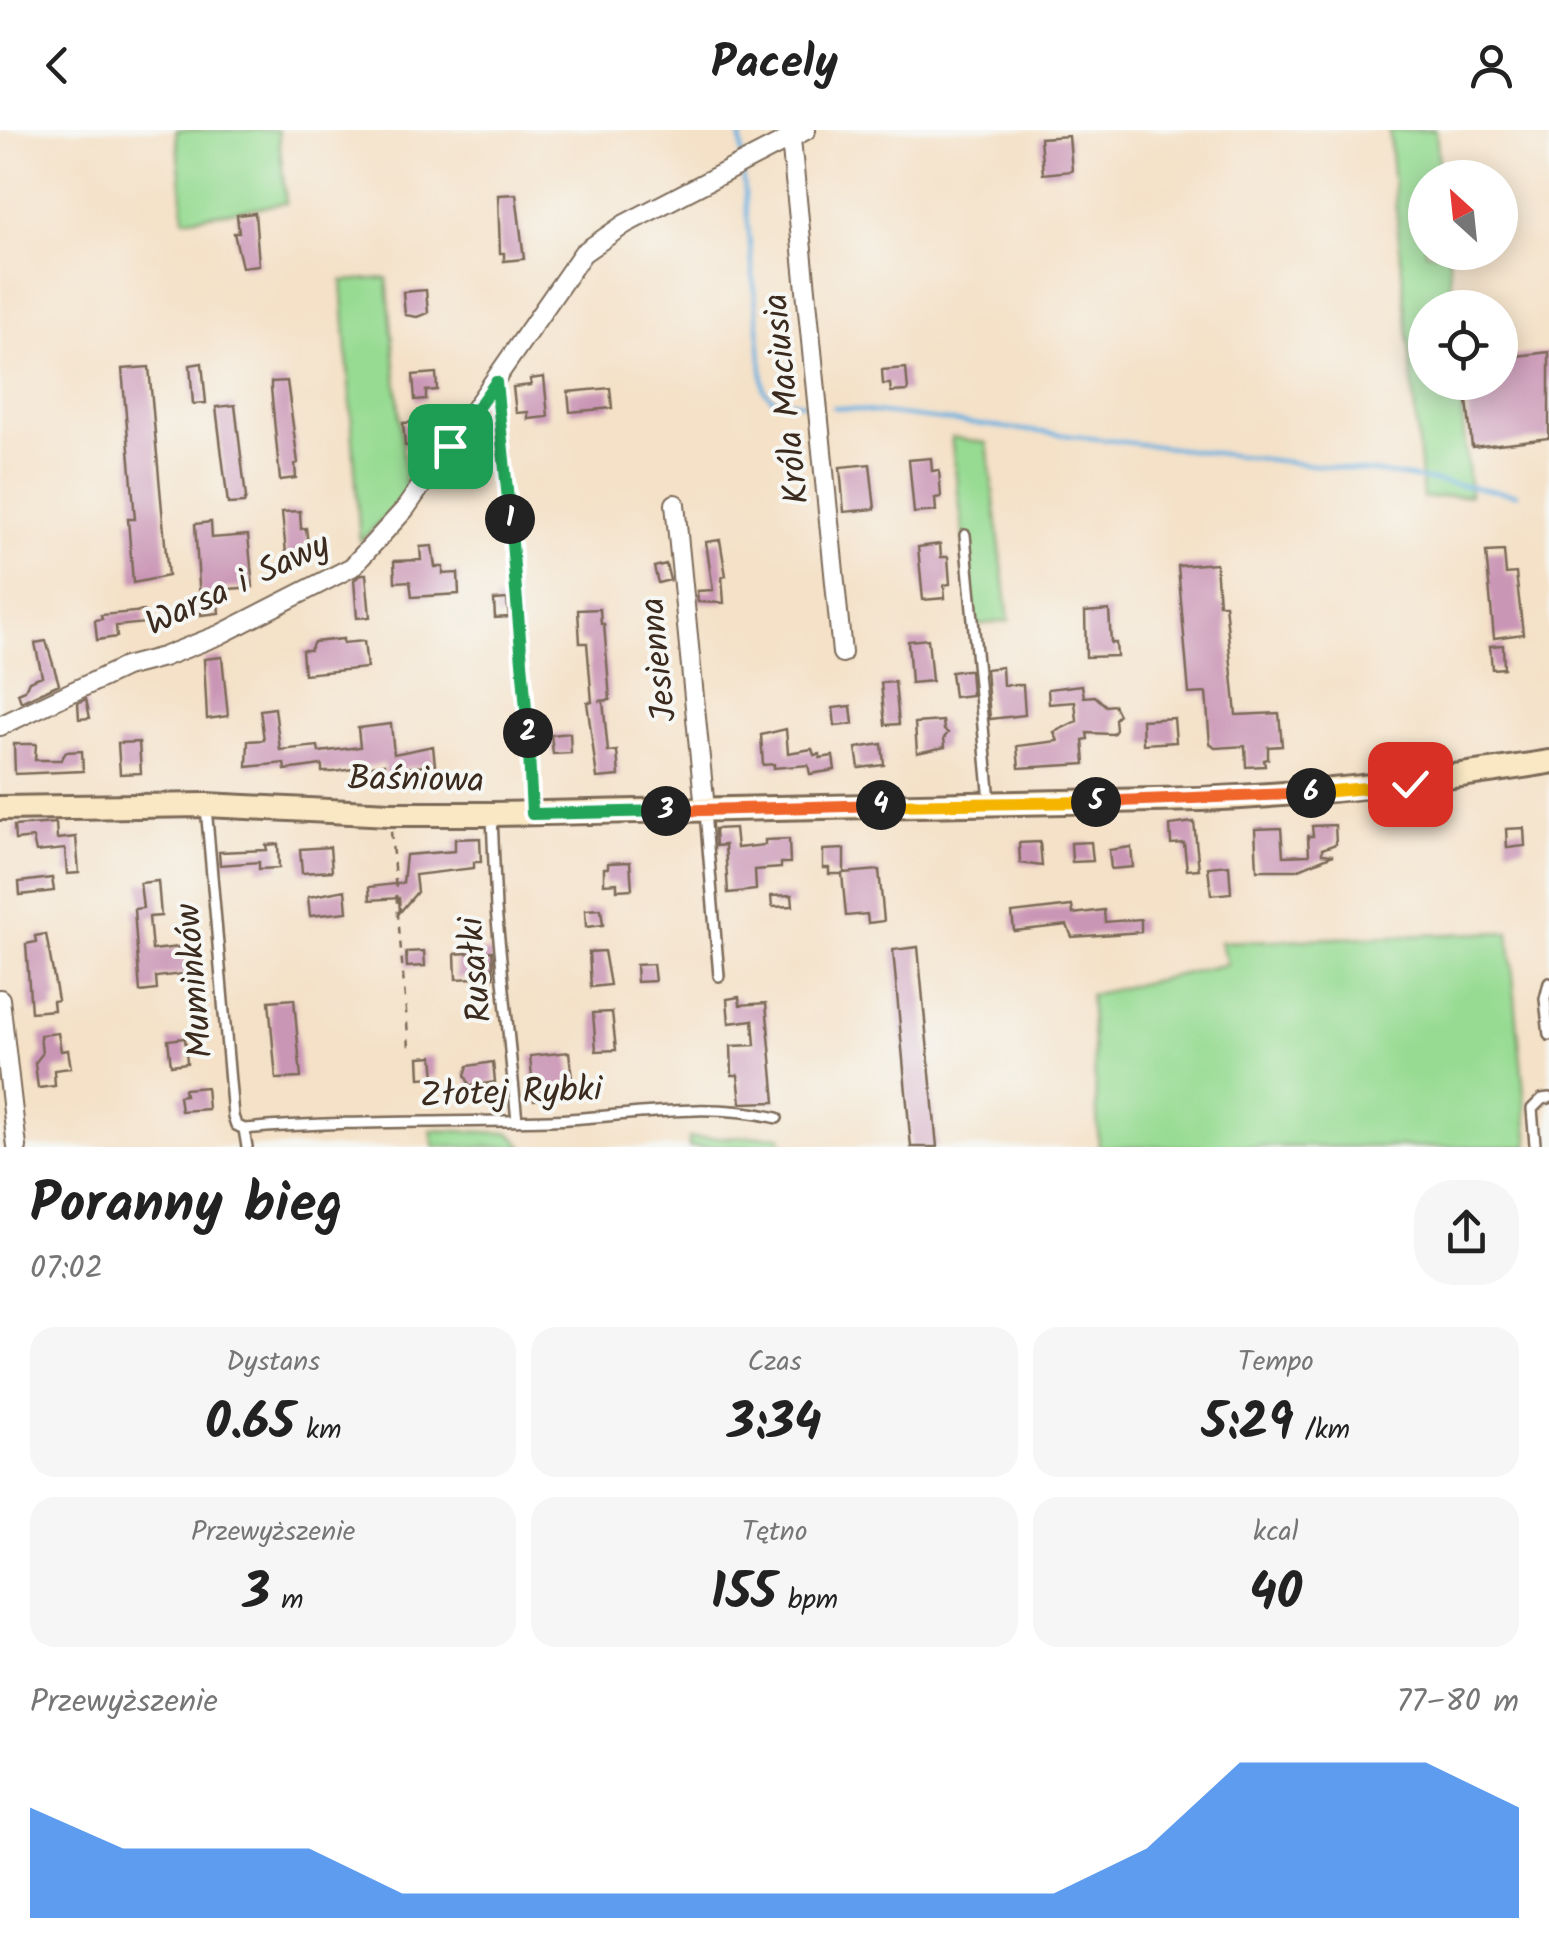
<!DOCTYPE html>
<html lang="pl">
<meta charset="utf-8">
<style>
:root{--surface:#fff;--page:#f6f6f6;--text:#222;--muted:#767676;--accent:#1a73e8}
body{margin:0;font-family:Kalam,sans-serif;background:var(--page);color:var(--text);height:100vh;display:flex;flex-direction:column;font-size:38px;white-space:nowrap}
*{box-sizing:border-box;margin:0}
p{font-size:32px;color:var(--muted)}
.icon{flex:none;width:55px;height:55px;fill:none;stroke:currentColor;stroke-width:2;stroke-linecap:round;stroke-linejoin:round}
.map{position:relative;height:1017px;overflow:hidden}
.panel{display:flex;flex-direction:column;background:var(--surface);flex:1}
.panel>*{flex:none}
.needle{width:65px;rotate:333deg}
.fabs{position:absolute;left:1408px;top:30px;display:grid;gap:20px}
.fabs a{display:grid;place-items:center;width:110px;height:110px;border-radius:50%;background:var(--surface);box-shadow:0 5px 25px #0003;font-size:50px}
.pin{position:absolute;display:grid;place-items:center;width:85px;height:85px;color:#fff;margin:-42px;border-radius:20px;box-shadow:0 5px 15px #0006}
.km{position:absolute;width:50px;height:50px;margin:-25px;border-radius:50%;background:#222;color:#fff;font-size:28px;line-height:50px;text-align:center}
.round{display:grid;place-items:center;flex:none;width:105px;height:105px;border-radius:40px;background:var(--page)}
.summary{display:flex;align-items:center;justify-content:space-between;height:170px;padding:0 30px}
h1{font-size:55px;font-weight:800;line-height:75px}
.metrics{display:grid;grid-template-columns:repeat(3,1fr);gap:15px;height:170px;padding:10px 30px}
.metrics div{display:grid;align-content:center;border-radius:25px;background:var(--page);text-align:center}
.metrics b{font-size:50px;font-weight:800}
.metrics small{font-size:28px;font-weight:400}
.metrics p{font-size:28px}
.chart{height:280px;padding:20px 30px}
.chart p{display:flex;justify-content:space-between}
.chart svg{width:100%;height:180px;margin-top:10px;fill:var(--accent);opacity:.7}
header{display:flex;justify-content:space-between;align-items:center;height:130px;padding:0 30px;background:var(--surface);font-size:45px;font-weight:800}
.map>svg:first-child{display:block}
.green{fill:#97db93;stroke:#698258;stroke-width:2.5}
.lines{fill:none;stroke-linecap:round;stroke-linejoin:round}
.stream{stroke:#6ab0e0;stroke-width:4}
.building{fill:#ca96b6}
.lane-casing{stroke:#7c6a59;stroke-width:14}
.street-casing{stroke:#7c6a59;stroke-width:22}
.secondary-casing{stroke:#7c6a59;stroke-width:28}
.path{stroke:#7c6a59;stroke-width:2.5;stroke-dasharray:8 8;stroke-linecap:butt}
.lane{stroke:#fff;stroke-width:9}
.street{stroke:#fff;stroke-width:18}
.secondary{stroke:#fae7c3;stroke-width:22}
.split-1-casing{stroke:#fff;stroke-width:20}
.split-2-casing{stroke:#fff;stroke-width:20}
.split-3-casing{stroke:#fff;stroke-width:20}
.split-4-casing{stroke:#fff;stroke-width:20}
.split-5-casing{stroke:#fff;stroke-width:20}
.split-6-casing{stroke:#fff;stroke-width:20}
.split-7-casing{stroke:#fff;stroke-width:20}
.split-1{stroke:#22a559;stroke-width:12}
.split-2{stroke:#22a559;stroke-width:12}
.split-3{stroke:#22a559;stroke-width:12}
.split-4{stroke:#f0652b;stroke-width:12}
.split-5{stroke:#f5b400;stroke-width:12}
.split-6{stroke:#f0652b;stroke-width:12}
.split-7{stroke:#f5b400;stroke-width:12}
.labels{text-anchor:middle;stroke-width:8;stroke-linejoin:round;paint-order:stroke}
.street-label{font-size:35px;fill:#3b2a1e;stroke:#f6f6f2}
</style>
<header><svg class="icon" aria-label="back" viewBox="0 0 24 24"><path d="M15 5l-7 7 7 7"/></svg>Pacely<svg class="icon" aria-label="person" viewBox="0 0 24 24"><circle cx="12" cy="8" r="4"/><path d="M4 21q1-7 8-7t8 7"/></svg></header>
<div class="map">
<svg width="1549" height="1017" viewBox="0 0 1549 1017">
<rect width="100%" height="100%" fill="#f6f6f2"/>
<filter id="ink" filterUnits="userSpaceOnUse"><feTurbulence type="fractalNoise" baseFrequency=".01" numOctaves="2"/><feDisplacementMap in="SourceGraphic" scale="20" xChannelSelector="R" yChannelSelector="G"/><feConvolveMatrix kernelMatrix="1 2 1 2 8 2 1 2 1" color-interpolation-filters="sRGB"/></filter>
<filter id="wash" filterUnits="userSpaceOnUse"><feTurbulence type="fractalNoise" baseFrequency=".0048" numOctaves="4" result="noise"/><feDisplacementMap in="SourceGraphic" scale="40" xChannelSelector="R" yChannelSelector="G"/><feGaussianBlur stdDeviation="2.25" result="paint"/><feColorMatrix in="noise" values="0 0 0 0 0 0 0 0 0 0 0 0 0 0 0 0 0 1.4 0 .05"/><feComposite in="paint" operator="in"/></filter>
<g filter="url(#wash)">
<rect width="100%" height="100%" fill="#f4e1c7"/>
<!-- green -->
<path class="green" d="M176,0H278L286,73L184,89Z
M1389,0H1436L1440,47L1425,48V122L1448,123L1453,177L1425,178V252L1459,253L1470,365L1423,368Z
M387,148L407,365L360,412L342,151Z
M951,307L987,313L1009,491L975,495Z
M1509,802L1529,1017H1099L1090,865L1227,834L1220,812Z
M431,1000L510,1003L524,1017H434Z
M781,1006V1017H689V1008Z"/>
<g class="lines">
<!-- stream -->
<path class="stream" d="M740,0L742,24
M743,42L764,260L773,269L811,274
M833,277L1389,344L1516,364"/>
</g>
<g id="blocks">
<!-- building -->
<path class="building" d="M1069,6L1072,41L1043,44L1040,8Z
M516,64L524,129L504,131V123H500L498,65Z
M255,83L259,135L242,137L234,103H239L237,85Z
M426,160L428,183L417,187L405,185L403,162Z
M1549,222V308L1472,317L1465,252H1500V228Z
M202,233L206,273L193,274L190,235Z
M149,237L168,446L133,453L128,389H135L122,239Z
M906,238L908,261L891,262L890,254H883L882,240Z
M436,243L437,260L426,261V269L415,270L413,245Z
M544,247L548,287L528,289V282L516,283L513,257L531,255L530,249Z
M287,251L298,333L295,334L296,348L280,350L271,258V252Z
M610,258L612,278L570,282L568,262Z
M235,275L246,368L244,373L228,374L216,277Z
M418,292L420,315L405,316L403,293Z
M931,328L932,341L939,340L941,367L935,368L936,381L914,383L909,330Z
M870,334L875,379L844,382L840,337Z
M300,381L301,399L306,398L308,414L303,415L304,433L287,434L282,382Z
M211,392L212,408L248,405L253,457L217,460L219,483L201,485L195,394Z
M720,410L726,446L722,447L724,473L698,472L697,461L713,460L706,412Z
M940,414L941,427H948L950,454L944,455L945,468L923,470L918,417Z
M432,416L435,437H443V444L458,443L459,464L412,467L410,451L395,452L394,431L421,430L420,417Z
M1504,421L1506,444L1516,443L1523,504L1494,508L1486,422Z
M1216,433L1219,474H1225L1236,585L1279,583L1282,616L1268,617V629L1264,630L1265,636L1246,637L1245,616L1215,618L1210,614L1206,563L1189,564L1178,436Z
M666,434L670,450L658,453L654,437Z
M362,444H366L370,487L357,488L354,450Z
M507,469L509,487L495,488L494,470Z
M600,479L601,494H604L610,570L598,571H603L608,622L617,621L619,646L597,648L587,572H592L587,513H580L578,480Z
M1109,480L1111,513H1116L1117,526L1086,527L1085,482Z
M144,481L146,493L116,496L117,507L97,510L95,490L102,489L101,485Z
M343,509V513L364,511L367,538L304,544L302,520H310L314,512Z
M928,509L932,551L911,553L908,511Z
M46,511L59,554L21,572L18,563L25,560L29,551L42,546L35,513Z
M1503,515L1504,538L1492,539L1490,516Z
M222,527L228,586L207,589L204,529Z
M1002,537L1003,555H1023L1025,585L990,589L986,539Z
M966,540H970L972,565L954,567L951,542Z
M895,552L899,594L885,595L881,553Z
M1082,555L1084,567L1095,566L1106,576L1114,575L1119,585L1115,589L1116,600L1113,604L1087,603L1088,609L1083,610L1085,634L1019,638L1017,616L1058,611L1054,602L1077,591L1075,572L1049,574L1048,559Z
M86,569L90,588L79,589L78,573Z
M851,576L853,594L835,596L833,578Z
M275,578L280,620L318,616L319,622L360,617L358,598L391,594L394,624L433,616L435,635L404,638L405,648L385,650L384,634L334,642H322V635L285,640L284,633L247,637L248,611L264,610L260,580Z
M1174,588L1176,612L1143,614L1142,590Z
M943,591L944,600L948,603L944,608L945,617L917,623L915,593Z
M786,599L788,623L812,619L814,625L820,624V628L833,626L835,640L810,644L808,635L774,638V634L763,635L761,605Z
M570,603L571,623L553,624L551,605Z
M139,612L141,643L120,644L118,613Z
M14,614H36L35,630H61L66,622L82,621L83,641L15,644Z
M882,614L884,635L859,638L856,618Z
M1194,692L1199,739L1187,740L1184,713L1171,714L1170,695Z
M56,693L57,709L76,707L79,743L67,744L65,719L36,722L33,708L15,710L14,696Z
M1335,695L1336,714L1322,719V724L1333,725L1297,740H1257L1255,699L1281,698L1283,726L1309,725L1308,706H1313L1312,696Z
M735,698L737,718L765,715V710L789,709L790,733H781V738L755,740L756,760L728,763L725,715L716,716L715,699Z
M1524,698L1525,716L1507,718L1506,699Z
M480,708L481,732H474V738L415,745L417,762L400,782L399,768L370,770L369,757L403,753L406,725L455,721V709Z
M1040,712L1042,736L1020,733L1019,713Z
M1091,712L1093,731L1072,732L1071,713Z
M278,714L279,738L259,739V732L220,735L219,722L267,720L266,715Z
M330,717L332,741L302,743L300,719Z
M1131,717L1133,737L1111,739L1109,720Z
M844,719V743L879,740L884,791L868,793L867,784L846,786L842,744H829V738H823V720Z
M630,732L632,759L617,760V753L604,754V738H608V733Z
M1229,735L1231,763L1211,765L1208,737Z
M52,748L54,761L20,765L19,752Z
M158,751L161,786L149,787L152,820L198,815L199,830H190L191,843L156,847L157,860L140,862L134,779L143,778L140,753Z
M345,760L347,782L310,786L308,767Z
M792,765L793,776L772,777L771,766Z
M1072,776L1073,784L1104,780L1105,792L1141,789V802L1072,807L1067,795L1014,801L1012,783Z
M601,779L603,795L586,797L585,780Z
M46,804L58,870L53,871L54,880L31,882L26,814L36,812L35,806Z
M918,817L937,1017H911L893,820Z
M424,821L425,836L407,837L406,822Z
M492,821L494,847L456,849L455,824Z
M604,821L610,855L591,857L589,822Z
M653,834L655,851L637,852L636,835Z
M739,867L740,875L766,873L775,972L741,973L738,945H732L731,916L755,915L753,890L729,893L727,869Z
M294,869L301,948L276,949L269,871Z
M612,882L616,920L596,921L593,883Z
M58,903L61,921L68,920L71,938L54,940L55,956L38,958L35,933L42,924L40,905Z
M185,908L187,933L171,935L168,910Z
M569,922L574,966L534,970L530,926Z
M433,926L435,947L420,948L419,927Z
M493,932L495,952L470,956L465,945L468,936Z
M206,957L208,979L181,981L179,966L185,965L184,959Z"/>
</g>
</g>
<g filter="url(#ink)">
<use href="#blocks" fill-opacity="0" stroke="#7c6a59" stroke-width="2.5"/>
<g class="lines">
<!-- lane casing -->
<g class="lane-casing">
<path id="lane" d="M496,255L519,471L532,683
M965,405L990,671
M206,677L233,986L236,995L244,999L247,1017
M705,682L719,846
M492,687L496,779L517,991
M1549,853L1545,869L1549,905
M244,999C346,990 448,993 550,990C625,987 704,970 777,988
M1535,1014L1532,979L1542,969L1549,968"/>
</g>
<!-- street casing -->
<g class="street-casing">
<path id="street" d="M791,9L842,523
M675,374L705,679
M0,596L125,537L163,527L219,505L352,437L405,379L583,123L625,94L806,0
M0,869L17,1017"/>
</g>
<!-- secondary casing -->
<g class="secondary-casing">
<path id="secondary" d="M0,678L206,675L390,684H492L1201,669C1320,664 1431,651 1549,632"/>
</g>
<!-- path -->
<path class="path" d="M391,701L409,917"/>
<!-- lane -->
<use href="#lane" class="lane"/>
<!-- street -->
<use href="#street" class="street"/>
<!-- secondary -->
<use href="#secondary" class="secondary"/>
</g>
</g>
<g class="lines" filter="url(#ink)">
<!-- split-1 casing -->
<g class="split-1-casing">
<path id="split-1" d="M450,316L496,252L510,389"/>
</g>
<!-- split-2 casing -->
<g class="split-2-casing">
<path id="split-2" d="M510,389L528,603"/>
</g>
<!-- split-3 casing -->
<g class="split-3-casing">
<path id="split-3" d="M528,603L532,684L666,681"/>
</g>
<!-- split-4 casing -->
<g class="split-4-casing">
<path id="split-4" d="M666,681L881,675"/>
</g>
<!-- split-5 casing -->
<g class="split-5-casing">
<path id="split-5" d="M881,675L1096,672"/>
</g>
<!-- split-6 casing -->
<g class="split-6-casing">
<path id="split-6" d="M1096,672L1311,663"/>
</g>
<!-- split-7 casing -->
<g class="split-7-casing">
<path id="split-7" d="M1311,663L1410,654"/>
</g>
<!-- split-1 -->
<use href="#split-1" class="split-1"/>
<!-- split-2 -->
<use href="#split-2" class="split-2"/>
<!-- split-3 -->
<use href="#split-3" class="split-3"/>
<!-- split-4 -->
<use href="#split-4" class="split-4"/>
<!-- split-5 -->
<use href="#split-5" class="split-5"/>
<!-- split-6 -->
<use href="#split-6" class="split-6"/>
<!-- split-7 -->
<use href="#split-7" class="split-7"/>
</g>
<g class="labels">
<!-- street labels -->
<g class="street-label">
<text transform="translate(785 269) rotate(-96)" y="12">Króla Maciusia</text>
<text transform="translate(237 453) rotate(-25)" y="12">Warsa i Sawy</text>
<text transform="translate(657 530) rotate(-96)" y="12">Jesienna</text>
<text transform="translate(416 648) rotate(1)" y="12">Baśniowa</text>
<text transform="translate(474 840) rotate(-95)" y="12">Rusałki</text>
<text transform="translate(193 851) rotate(-95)" y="12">Muminków</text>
<text transform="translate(511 961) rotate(-2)" y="12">Złotej Rybki</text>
</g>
</g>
</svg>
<div class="fabs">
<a><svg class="needle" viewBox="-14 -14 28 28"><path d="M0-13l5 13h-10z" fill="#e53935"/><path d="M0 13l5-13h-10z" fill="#767676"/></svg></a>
<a><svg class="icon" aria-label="locate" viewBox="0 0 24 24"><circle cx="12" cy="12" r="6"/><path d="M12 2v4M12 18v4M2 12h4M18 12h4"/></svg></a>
</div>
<div class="pin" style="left:450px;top:316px;background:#1e9e55"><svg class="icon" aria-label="arrive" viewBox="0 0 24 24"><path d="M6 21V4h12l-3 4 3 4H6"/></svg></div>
<div class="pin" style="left:1410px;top:654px;background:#d93025"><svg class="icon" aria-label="check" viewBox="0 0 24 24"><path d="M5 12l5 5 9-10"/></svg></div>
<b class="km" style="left:510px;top:389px">1</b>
<b class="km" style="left:528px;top:603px">2</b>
<b class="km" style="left:666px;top:681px">3</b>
<b class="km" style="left:881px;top:675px">4</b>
<b class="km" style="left:1096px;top:672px">5</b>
<b class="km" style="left:1311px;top:663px">6</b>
</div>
<section class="panel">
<div class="summary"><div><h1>Poranny bieg</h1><p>07:02</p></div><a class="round"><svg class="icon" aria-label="share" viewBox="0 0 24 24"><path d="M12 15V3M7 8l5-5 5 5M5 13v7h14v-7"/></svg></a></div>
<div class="metrics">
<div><p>Dystans</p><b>0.65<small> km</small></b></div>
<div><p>Czas</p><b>3:34</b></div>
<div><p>Tempo</p><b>5:29<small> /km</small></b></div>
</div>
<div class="metrics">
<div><p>Przewyższenie</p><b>3<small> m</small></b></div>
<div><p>Tętno</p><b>155<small> bpm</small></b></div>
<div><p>kcal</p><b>40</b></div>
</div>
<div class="chart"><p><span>Przewyższenie</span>77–80 m</p>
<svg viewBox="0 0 160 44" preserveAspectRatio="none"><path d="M0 44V17L10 27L20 27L30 27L40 38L50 38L60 38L70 38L80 38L90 38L100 38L110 38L120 27L130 6L140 6L150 6L160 17V44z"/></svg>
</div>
</section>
